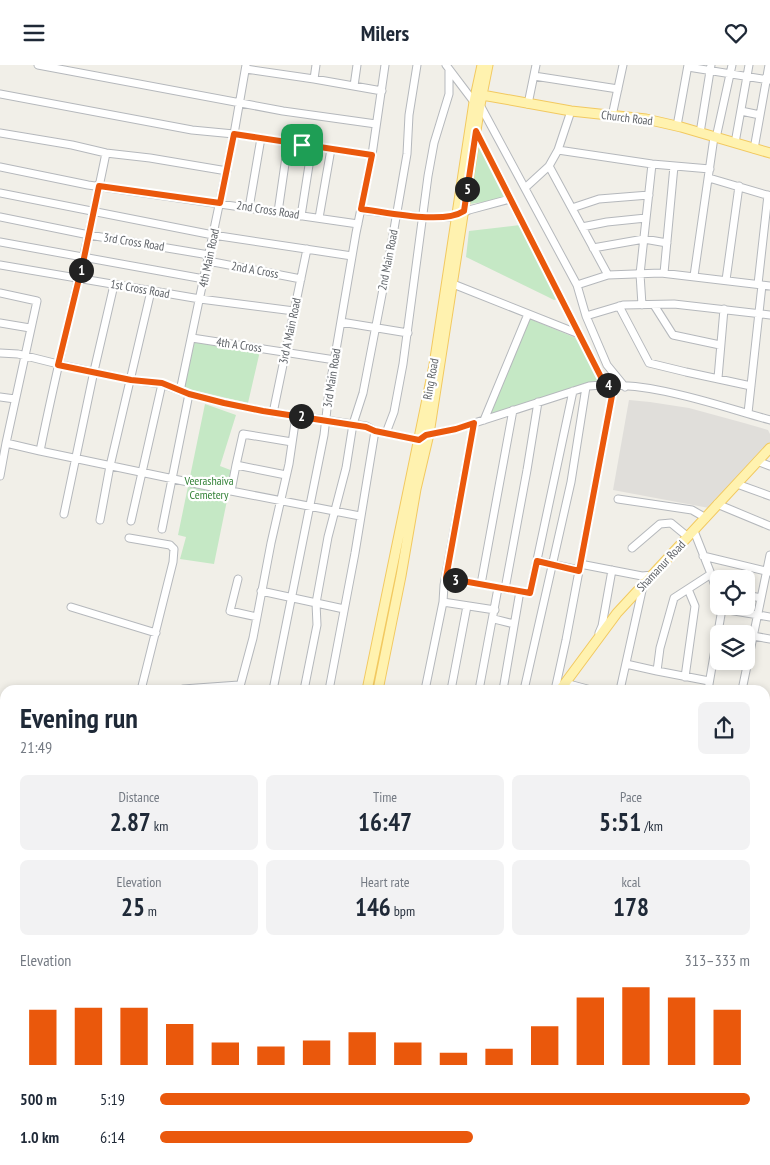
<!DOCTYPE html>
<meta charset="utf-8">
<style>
:root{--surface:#fff;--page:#f2f2f3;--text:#1f2937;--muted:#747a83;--accent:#ea580c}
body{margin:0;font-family:"PT Sans Narrow",sans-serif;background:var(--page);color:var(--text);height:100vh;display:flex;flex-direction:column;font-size:19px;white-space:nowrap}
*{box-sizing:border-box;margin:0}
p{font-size:16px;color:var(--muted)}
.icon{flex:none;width:28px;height:28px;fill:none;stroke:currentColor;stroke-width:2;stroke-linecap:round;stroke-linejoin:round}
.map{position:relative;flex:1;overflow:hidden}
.drawer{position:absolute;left:0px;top:620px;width:770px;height:480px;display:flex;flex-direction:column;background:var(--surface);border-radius:15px 15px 0 0;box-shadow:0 2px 8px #0003}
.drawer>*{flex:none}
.fabs{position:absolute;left:710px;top:505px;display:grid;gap:10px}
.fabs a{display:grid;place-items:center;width:45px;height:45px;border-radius:8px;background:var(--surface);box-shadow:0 2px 8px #0003;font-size:25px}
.pin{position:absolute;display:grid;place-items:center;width:42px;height:42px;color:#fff;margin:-21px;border-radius:10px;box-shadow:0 2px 8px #0006}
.km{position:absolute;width:25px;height:25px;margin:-12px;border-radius:50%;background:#222;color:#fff;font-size:14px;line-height:25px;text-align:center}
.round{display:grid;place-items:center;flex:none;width:52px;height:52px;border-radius:8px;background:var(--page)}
.headline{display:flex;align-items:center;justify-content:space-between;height:85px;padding:0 20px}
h1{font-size:28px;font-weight:700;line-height:38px}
.stats{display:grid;grid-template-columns:repeat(3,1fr);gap:8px;height:85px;padding:5px 20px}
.stats div{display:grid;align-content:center;border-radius:8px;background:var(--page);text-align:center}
.stats b{font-size:25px;font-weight:700}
.stats small{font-size:14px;font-weight:400}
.stats p{font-size:14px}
.chart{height:140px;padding:10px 20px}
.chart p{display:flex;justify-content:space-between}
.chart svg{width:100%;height:90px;margin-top:5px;stroke:var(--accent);stroke-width:6}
ul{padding:0 20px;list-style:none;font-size:16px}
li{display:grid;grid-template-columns:80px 60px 1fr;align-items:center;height:38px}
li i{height:12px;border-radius:6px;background:var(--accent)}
header{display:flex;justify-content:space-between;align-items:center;height:65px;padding:0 20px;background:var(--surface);font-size:22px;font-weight:700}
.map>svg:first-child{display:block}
.industrial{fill:#e0deda}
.green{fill:#c5e8c5}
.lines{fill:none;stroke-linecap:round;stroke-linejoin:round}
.minor-casing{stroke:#b5b8bc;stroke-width:9}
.major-casing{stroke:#f2c960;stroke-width:11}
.minor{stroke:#fff;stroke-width:7}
.major{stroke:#fff2af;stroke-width:9}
.route-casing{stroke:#fff;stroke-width:10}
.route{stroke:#ea580c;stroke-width:6}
.labels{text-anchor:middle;stroke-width:4.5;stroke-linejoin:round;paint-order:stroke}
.street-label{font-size:12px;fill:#5f6368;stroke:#fff}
.park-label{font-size:12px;fill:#348238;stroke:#fff}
</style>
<header><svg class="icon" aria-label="menu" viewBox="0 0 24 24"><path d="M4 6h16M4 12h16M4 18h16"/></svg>Milers<svg class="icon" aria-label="heart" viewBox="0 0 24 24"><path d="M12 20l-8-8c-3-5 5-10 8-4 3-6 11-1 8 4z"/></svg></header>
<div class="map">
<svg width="770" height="1100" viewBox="0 0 770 1100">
<rect width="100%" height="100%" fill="#f1efe8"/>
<!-- industrial -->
<path class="industrial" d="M629,335L650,337L689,343L744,358L768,365L770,369V378L709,443L613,425Z"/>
<!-- green -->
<path class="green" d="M477,76L507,134L469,139Z
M520,160L557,234L554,235L546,231L466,192L469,166Z
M530,254L576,273L598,315L490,349Z
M195,275L260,286L248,338L184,323Z
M205,339L236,350L220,401L233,406L214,499L180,494L186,472L178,470Z"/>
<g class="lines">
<!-- minor casing -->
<g class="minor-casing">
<path id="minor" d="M38,0L283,46L376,59
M446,0L474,37L480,40L577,220L586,251L607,300L625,322
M688,2L769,15
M246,4L314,14L382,26
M534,11L618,24
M314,14L316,0
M354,21L357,0
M0,29L192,65L234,69L372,90
M528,39L536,0
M741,46L760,50
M612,51L623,0
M677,61L688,0
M476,66L605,320
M0,68L72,80L106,88L150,93L227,106
M700,68L711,0
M716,73L732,0
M735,78L749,0
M754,84L769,0
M558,85L652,99L710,104
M549,101L608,210
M0,102L88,120L358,159
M709,113L770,131
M525,123L549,101L558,85L571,46
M0,128L213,170L352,191
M249,143L261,73
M572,143L599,134L649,130
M361,145L422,152H456L469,145L510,134
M278,147L288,78
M301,151L312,81
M0,152L89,170L209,190
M319,153L331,84
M582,162L607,157L646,153
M0,177L204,214
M593,183L644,174L667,178
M208,196L301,214
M0,200L200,234L294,246
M664,208L674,101
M694,211L714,72
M726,215L739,121
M453,219L579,269
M758,219L768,130
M577,220L608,210L661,208L770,221
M0,228L37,236L6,378L40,386C60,286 86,188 106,88
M642,240L640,209L652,99
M654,240L673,270L720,280
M619,241L649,298L686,307L751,321
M586,251L623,240L674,239L770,250
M341,257L408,268
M0,258L30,263
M192,273L335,295
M0,288L18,289L66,301L131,315L162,319L189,329L224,338L263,346L366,361L375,366L419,375L425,370L456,364L589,321C649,315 713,339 770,355
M718,313L724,244
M180,326L234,69L246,0
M0,332L15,334
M273,348L307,184
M748,348L762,220
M484,355L528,249
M386,368L394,347L403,299L428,111L434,78L449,29V5
M40,386L231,426
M757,396L770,401
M236,400L231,426L360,451
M286,410L236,400L243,369L292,377
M0,411L6,378
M737,419L770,431
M618,434L692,445L706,453
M717,439L770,461
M64,449L94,306L114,220
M100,455L110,401L151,226
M131,456L162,319
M162,464L189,329
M694,466L711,509L719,533
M129,473L170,480L174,484L173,497L141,625
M632,483L660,459L671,458L688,472
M703,491L770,507
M537,496L579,505
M580,499L642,511L653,510
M446,513L530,528L573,326
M238,514L230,546L257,552
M481,519L513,345
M505,524L527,405L538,337
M261,526L344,544
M746,530L761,533
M443,537L495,545
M721,541L722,544L770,552
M71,542L156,568
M494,554L514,559
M599,568L602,561L612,505
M753,571L770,574
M626,599L657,606
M685,612L695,541L688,524
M709,616L657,606L660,583L674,533L711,509
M565,618L591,625
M183,624L239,620
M239,625L253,573L271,478L289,399L296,351
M273,625L324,370L329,326L356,168L372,90L385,0
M304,625L317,560L316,538L328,472L346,403L353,359L363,328L389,193L407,89L409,50L417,0
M329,625L355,488L375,366
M425,625L443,537L444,520L474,358
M451,625L467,541
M479,625L498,523
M503,625L520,526
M524,625L571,417L586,322
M555,625L566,575L614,320
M620,625L643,521
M708,625L722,544
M742,625L770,490
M765,660L770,661
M765,693L770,694
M765,722L770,723
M765,775L770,757
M765,817L768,803
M768,903L770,897
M765,951L770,938
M765,965L770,967
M765,1002L770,998
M0,1005L5,1006
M765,1032L770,1033
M765,1056L770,1057
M765,1090L770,1091
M123,1095L155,1100
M229,1095L270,1100
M619,1095L638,1097
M14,1100L15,1095
M48,1100L49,1095
M112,1100L113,1095
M671,1100L675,1095
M714,1100L717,1095"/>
</g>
<!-- major casing -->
<g class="major-casing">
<path id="major" d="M482,30L571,46L646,54L681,62L770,88
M367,625L434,300L474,37L482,0
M378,625L401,511L416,424L429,369L480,40L488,0
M560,625L617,548L770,383
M220,1100L224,1095"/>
</g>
<!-- minor -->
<use href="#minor" class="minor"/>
<!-- major -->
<use href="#major" class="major"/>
</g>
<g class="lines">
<!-- route casing -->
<g class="route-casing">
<path id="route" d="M476,66L605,320H614L579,506L537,496L530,528L446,513L474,358L456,364L426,370L419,375L375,366L366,362L263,346L224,338L189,329L162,318L131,315L58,300L84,193L99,121L220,138L234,69L372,90L361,144C387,147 443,160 464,146Z"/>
</g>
<!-- route -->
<use href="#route" class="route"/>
</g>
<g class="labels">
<!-- street labels -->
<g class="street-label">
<text transform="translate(627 53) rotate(7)" y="4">Church Road</text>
<text transform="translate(268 145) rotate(9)" y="4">2nd Cross Road</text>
<text transform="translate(134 177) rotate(9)" y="4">3rd Cross Road</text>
<text transform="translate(209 193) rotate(-78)" y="4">4th Main Road</text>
<text transform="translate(388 195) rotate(-79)" y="4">2nd Main Road</text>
<text transform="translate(255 205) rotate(10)" y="4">2nd A Cross</text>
<text transform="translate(140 224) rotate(10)" y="4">1st Cross Road</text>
<text transform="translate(290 266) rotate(-78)" y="4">3rd A Main Road</text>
<text transform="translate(239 280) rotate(8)" y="4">4th A Cross</text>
<text transform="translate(332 313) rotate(-81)" y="4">3rd Main Road</text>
<text transform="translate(431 314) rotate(-80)" y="4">Ring Road</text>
<text transform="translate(661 501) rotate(-47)" y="4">Shamanur Road</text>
</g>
<!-- park labels -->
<g class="park-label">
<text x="209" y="420">Veerashaiva<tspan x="209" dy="14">Cemetery</tspan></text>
</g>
</g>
</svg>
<div class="fabs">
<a><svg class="icon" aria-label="locate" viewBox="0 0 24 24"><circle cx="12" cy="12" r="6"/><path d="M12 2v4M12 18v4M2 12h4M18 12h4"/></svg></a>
<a><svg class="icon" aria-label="layers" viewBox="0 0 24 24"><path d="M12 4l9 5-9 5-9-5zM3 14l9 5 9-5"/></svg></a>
</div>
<div class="pin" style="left:302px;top:80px;background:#1e9e55"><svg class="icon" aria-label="arrive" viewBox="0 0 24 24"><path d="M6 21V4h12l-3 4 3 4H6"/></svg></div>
<b class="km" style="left:81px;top:205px">1</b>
<b class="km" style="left:301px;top:351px">2</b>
<b class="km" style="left:455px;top:515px">3</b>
<b class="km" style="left:608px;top:320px">4</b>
<b class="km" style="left:467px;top:124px">5</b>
<section class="drawer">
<div class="headline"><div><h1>Evening run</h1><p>21:49</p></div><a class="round"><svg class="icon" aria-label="share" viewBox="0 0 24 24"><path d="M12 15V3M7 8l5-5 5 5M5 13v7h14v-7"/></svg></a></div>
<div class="stats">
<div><p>Distance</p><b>2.87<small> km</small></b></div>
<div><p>Time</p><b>16:47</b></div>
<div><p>Pace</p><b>5:51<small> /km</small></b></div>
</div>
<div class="stats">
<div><p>Elevation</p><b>25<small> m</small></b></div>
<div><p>Heart rate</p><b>146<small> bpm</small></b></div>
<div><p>kcal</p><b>178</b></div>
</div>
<div class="chart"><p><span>Elevation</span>313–333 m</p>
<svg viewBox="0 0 160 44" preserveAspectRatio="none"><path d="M5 44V17M15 44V16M25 44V16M35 44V24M45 44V33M55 44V35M65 44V32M75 44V28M85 44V33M95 44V38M105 44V36M115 44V25M125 44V11M135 44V6M145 44V11M155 44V17"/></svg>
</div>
<ul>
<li><b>500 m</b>5:19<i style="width:100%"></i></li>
<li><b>1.0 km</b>6:14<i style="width:53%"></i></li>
</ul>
</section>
</div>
